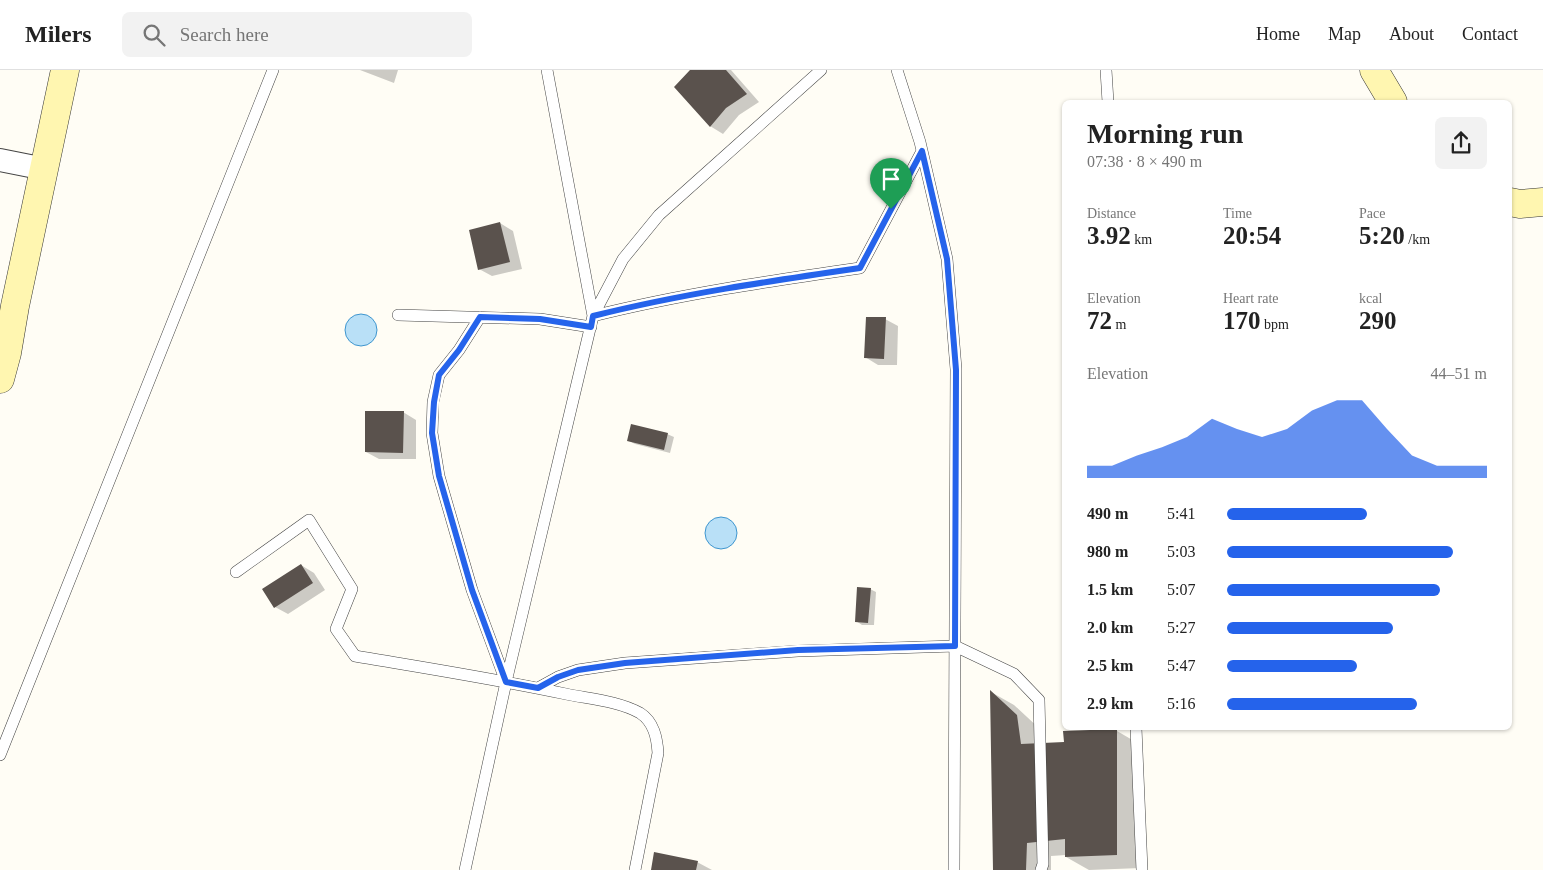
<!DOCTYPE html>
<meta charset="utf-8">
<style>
:root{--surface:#fff;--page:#f2f2f2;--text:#222;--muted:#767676;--line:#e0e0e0;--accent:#2563eb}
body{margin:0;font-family:"Times New Roman",serif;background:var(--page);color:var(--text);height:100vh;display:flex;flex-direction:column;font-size:19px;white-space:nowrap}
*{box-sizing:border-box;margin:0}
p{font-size:16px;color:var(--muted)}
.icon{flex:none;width:28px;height:28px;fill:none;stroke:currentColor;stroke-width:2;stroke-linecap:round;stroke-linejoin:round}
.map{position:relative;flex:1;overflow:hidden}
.details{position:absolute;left:1062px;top:30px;width:450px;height:630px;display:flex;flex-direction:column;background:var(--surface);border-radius:8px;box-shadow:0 1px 4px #0004}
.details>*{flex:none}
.pin{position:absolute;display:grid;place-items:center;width:42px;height:42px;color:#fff;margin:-51px -21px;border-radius:50% 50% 50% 0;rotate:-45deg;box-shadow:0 0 5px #0007}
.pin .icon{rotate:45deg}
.round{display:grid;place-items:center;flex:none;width:52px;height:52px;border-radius:8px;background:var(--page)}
.overview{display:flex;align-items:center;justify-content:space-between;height:85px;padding:0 25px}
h1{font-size:28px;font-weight:600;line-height:38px}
.metrics{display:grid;grid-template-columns:repeat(3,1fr);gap:8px;height:85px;padding:5px 25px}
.metrics div{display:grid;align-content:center}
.metrics b{font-size:25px;font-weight:600}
.metrics small{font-size:14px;font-weight:400}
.metrics p{font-size:14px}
.chart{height:140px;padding:10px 25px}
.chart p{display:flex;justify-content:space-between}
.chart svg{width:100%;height:90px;margin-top:5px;fill:var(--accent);opacity:.7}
ul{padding:0 25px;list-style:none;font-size:16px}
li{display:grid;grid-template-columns:80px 60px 1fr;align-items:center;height:38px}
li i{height:12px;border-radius:6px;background:var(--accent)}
header{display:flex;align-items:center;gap:30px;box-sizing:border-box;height:70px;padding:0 25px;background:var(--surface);border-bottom:1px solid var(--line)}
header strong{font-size:24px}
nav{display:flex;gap:28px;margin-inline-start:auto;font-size:18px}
.search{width:350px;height:45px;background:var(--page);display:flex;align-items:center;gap:12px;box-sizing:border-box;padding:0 18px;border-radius:8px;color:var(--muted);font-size:19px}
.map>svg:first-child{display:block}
.water{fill:#b9e0f7;stroke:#3f96cf}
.shadow{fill:#0003}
.building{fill:#5a524d}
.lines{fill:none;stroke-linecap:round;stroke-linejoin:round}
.lane-casing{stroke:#444;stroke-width:12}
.street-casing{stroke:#444;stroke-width:24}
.secondary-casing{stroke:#333;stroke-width:29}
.lane{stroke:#fff;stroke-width:11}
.street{stroke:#fff;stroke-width:22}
.secondary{stroke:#fff6b0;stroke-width:28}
.route-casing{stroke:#fff;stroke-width:10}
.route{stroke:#2563eb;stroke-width:6}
</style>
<header>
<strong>Milers</strong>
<div class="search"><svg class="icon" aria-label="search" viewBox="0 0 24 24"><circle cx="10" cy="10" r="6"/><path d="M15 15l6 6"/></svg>Search here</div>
<nav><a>Home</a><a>Map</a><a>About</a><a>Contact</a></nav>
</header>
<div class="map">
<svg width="1543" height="800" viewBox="0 0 1543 800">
<rect width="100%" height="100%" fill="#fffdf5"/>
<!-- water -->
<path class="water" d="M345 260a16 16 0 1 1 32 0a16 16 0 1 1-32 0Z
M705 463a16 16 0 1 1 32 0a16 16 0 1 1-32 0Z"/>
<!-- shadow -->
<path class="shadow" d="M360,0H398L394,13Z
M692,0H731L759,32L739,45L723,64L710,56Z
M500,153L513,161L522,199L492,206L479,199Z
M885,249L898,256L897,295H878L865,287Z
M403,342L416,350V389H379L366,382Z
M667,364L674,367L670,383L635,374L629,371Z
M301,495L314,503L325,520L288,544L275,537Z
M870,519L876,522L874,555H862L856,551Z
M991,622L1014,635L1041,660L1043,674L1065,673L1117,661L1141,675V798L1089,800L1066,787V785L1051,786V800H995Z
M697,792L712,800H652Z"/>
<!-- building -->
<path class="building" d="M690,0H726L747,24L726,38L710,57L674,17Z
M500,152L510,192L478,200L469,160Z
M866,247H886L884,289L864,288Z
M365,341H404L403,383L365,382Z
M631,354L668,363L664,380L627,371Z
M301,494L313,513L274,538L262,519Z
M857,517L871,518L868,553L855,552Z
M990,620L1017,645L1021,674L1064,672L1063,661L1117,659V785L1065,787V769L1027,773L1026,800H993Z
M654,782L698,791L696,800H651Z"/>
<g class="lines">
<!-- lane casing -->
<g class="lane-casing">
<path id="lane" d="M547,0L593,246C681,224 770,211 860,198L922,81
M897,0L920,72L947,189L956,299L954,800
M1106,0L1108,32
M398,245L540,249L591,257
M480,247L459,280L439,305L433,332L432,363L439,406L472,520L506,612
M236,502L309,450L352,519L336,559L355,586C425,598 496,609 566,624C590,629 618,631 640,643C654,652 657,668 658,683L635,800
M538,618L558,607L578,600L625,593L798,581L955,576L1014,604L1039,630L1043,794L1041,800
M1136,658L1142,800
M0,685L273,0
M465,800L506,612L593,246L623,189L659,145L821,0"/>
</g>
<!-- street casing -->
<g class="street-casing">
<path id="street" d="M0,90L45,99"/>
</g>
<!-- secondary casing -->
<g class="secondary-casing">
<path id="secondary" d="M1374,0L1393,32
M1510,132L1520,134L1543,132
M0,309L7,283L15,236L65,0"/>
</g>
<!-- lane -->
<use href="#lane" class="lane"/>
<!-- street -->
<use href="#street" class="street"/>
<!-- secondary -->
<use href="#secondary" class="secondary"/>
</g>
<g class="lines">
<!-- route casing -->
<g class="route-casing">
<path id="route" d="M922,81L947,189L956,300L955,576L798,580L625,593L578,600L558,607L538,618L506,612L472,520L439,406L432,363L434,332L439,305L459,280L480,247L540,249L591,257L593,246C681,224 770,211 860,198Z"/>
</g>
<!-- route -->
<use href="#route" class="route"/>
</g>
</svg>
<div class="pin" style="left:891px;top:139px;background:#1e9e55"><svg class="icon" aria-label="arrive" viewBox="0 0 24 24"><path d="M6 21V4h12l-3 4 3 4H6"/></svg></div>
<section class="details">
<div class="overview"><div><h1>Morning run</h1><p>07:38 · 8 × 490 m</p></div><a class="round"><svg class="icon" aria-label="share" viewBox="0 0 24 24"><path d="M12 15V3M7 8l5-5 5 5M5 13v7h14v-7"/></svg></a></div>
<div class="metrics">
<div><p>Distance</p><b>3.92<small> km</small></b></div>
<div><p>Time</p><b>20:54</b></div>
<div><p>Pace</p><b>5:20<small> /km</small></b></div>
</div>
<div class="metrics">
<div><p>Elevation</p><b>72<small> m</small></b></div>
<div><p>Heart rate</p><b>170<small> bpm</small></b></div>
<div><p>kcal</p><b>290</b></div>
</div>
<div class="chart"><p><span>Elevation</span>44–51 m</p>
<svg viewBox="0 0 160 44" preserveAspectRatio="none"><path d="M0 44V38L10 38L20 33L30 29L40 24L50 15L60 20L70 24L80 20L90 11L100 6L110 6L120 20L130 33L140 38L150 38L160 38V44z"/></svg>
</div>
<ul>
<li><b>490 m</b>5:41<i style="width:54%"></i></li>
<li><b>980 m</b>5:03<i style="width:87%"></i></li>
<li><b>1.5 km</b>5:07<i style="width:82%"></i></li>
<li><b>2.0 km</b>5:27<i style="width:64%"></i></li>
<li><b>2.5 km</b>5:47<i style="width:50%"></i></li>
<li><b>2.9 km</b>5:16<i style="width:73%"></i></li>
</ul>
</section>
</div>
